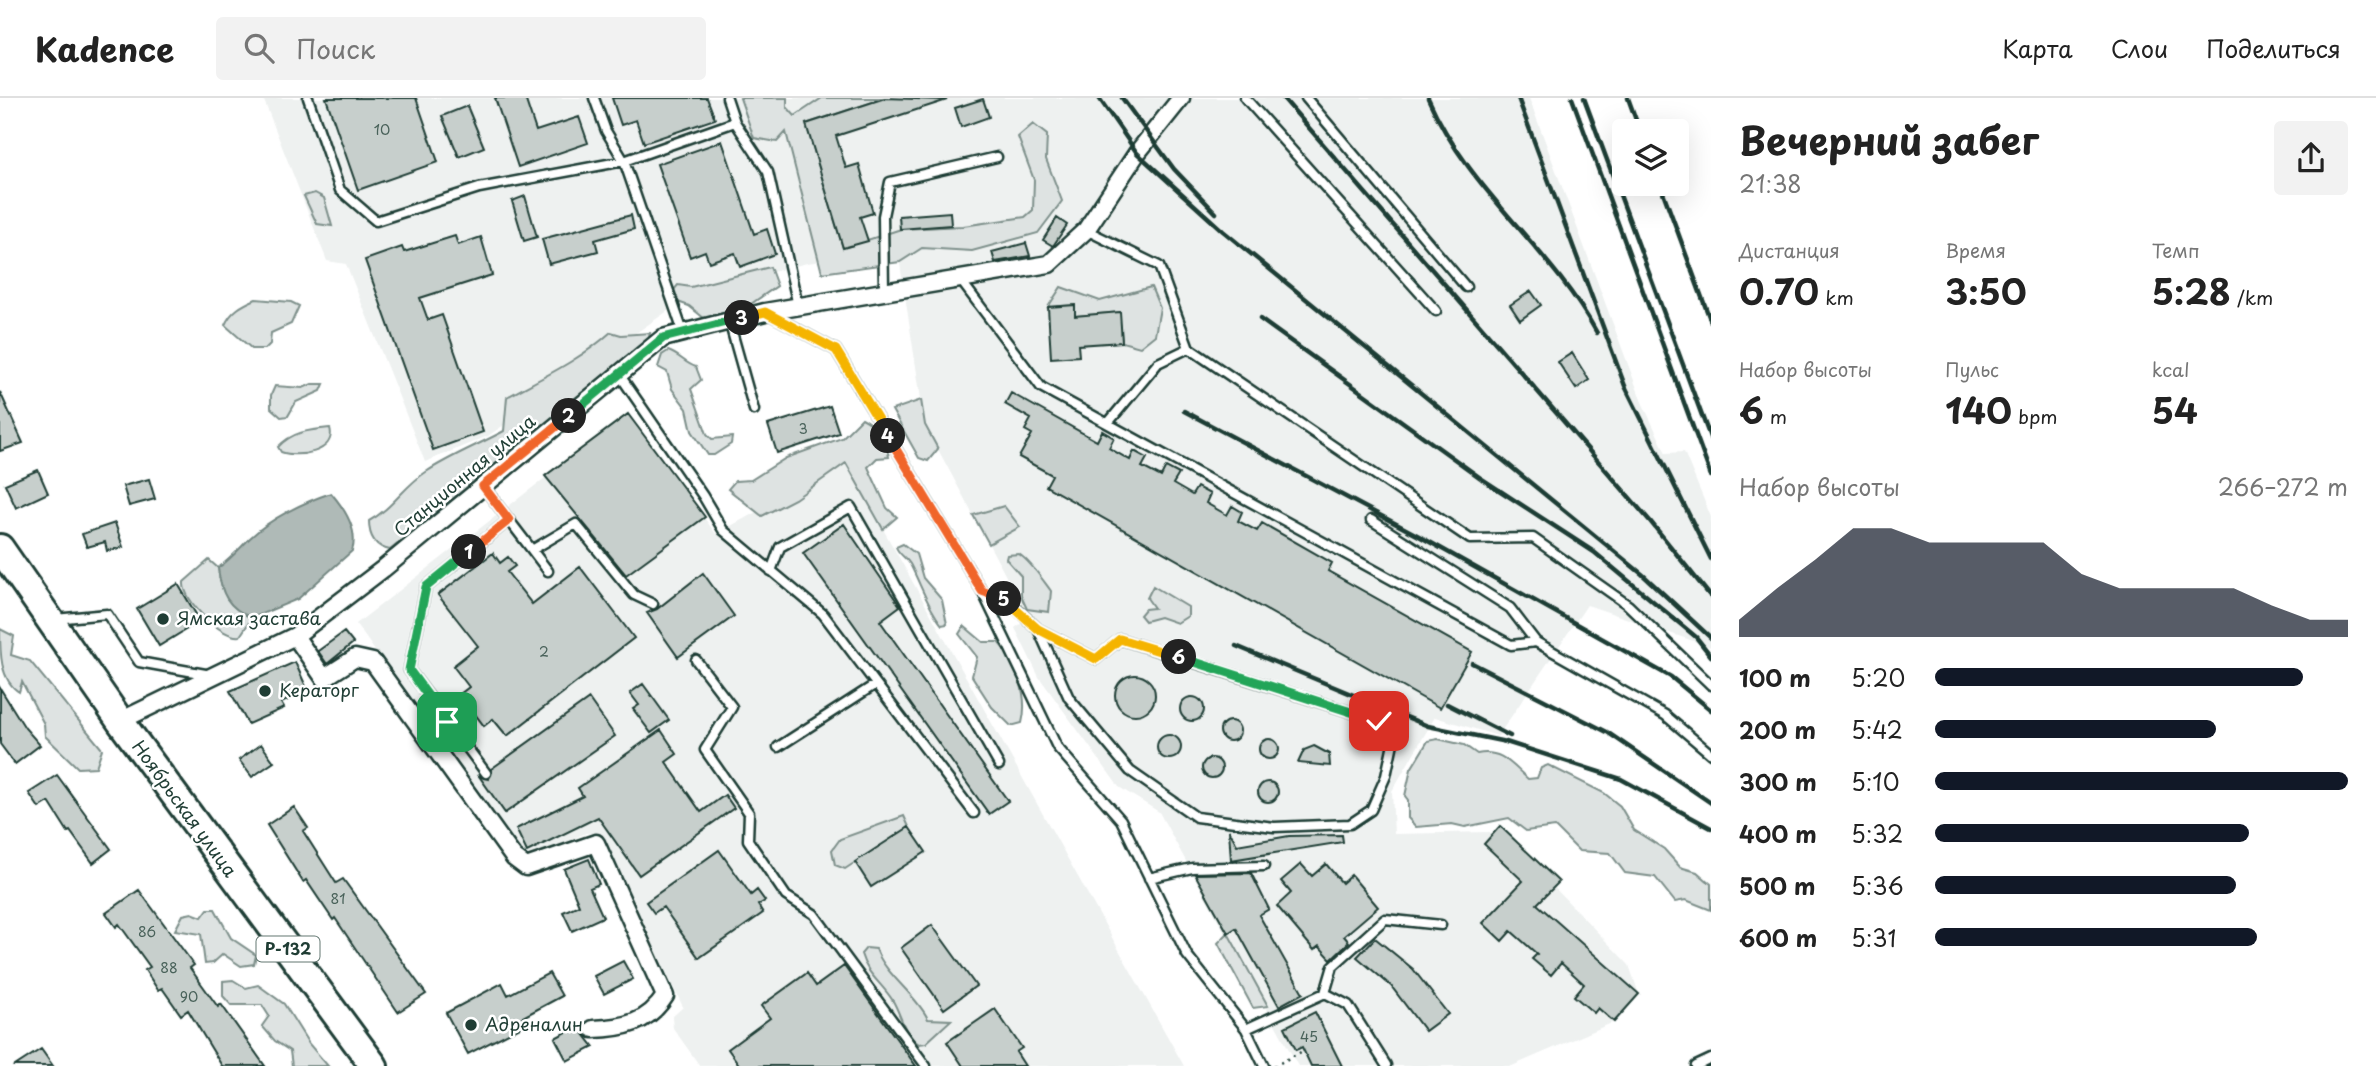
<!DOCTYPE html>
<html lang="ru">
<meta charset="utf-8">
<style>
:root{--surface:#fff;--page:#f2f2f2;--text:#222;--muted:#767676;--line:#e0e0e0;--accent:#111827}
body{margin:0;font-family:"Playpen Sans",sans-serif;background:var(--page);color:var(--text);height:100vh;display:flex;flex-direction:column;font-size:26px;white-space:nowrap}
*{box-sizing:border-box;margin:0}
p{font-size:23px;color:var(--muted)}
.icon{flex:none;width:38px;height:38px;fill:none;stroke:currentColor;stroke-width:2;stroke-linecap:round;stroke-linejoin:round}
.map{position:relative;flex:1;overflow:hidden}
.details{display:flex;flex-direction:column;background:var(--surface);width:665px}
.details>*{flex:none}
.controls{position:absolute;left:1612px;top:21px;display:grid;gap:14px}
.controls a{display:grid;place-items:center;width:77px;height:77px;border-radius:7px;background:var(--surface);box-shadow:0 7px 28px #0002;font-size:35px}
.pin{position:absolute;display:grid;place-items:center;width:60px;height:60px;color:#fff;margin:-30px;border-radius:14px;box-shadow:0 4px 10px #0006}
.km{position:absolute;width:35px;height:35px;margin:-18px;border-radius:50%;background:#222;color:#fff;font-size:19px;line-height:35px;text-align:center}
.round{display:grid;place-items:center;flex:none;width:74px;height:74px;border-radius:7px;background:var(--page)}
.overview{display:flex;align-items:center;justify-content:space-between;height:119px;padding:0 28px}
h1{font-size:38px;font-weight:700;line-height:52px}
.stats{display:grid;grid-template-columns:repeat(3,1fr);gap:10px;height:119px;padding:7px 28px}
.stats div{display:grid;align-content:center}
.stats b{font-size:35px;font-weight:700}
.stats small{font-size:19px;font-weight:400}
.stats p{font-size:19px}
.chart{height:196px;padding:14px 28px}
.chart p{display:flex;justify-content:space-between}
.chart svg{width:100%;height:126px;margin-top:7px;fill:var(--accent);opacity:.7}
ul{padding:0 28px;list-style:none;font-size:23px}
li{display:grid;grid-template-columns:112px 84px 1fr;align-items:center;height:52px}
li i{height:18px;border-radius:9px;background:var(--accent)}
header{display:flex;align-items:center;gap:42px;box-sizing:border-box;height:98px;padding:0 35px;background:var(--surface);border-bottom:2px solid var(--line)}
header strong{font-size:33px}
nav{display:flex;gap:38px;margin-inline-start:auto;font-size:24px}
.search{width:490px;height:63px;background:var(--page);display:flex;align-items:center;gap:18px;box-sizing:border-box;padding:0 24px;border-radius:7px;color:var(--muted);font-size:26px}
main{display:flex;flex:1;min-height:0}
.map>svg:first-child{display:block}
.built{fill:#eef1f0}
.green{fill:#dee3e2;stroke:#7e908b;stroke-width:2}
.water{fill:#afbab7;stroke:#758883;stroke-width:2}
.building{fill:#c7cfcc;stroke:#1f3d34;stroke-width:2}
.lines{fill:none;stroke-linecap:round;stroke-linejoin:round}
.service-casing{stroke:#1f3d34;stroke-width:13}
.minor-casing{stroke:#1f3d34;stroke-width:21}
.trunk-casing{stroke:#1f3d34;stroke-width:32}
.path{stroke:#1f3d34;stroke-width:2.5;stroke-dasharray:2 5;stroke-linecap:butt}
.service{stroke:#fff;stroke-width:8}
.minor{stroke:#fff;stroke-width:16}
.trunk{stroke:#fff;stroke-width:26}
.rail{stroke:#1f3d34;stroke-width:4.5}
.split-1-casing{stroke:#fff;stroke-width:14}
.split-2-casing{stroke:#fff;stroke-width:14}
.split-3-casing{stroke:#fff;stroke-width:14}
.split-4-casing{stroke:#fff;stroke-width:14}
.split-5-casing{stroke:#fff;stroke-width:14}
.split-6-casing{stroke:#fff;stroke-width:14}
.split-7-casing{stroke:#fff;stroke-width:14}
.split-1{stroke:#22a559;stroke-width:9}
.split-2{stroke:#f0652b;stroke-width:9}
.split-3{stroke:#22a559;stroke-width:9}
.split-4{stroke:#f5b400;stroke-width:9}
.split-5{stroke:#f0652b;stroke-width:9}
.split-6{stroke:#f5b400;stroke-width:9}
.split-7{stroke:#22a559;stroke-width:9}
.poi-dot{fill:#1f3d34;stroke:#fff;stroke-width:2.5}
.labels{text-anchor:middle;stroke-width:5;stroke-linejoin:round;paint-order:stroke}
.number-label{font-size:14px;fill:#49625a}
.shield{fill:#fff;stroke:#627771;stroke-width:2}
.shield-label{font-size:16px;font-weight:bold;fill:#1f3d34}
.street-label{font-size:18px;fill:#1f3d34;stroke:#fff}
.poi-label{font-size:18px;fill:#1f3d34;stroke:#fff;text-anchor:start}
</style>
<header>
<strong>Kadence</strong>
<div class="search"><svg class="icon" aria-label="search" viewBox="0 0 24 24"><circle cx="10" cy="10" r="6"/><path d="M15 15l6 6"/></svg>Поиск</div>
<nav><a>Карта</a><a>Слои</a><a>Поделиться</a></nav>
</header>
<main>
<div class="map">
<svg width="1711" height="968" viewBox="0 0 1711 968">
<rect width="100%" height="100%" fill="#fff"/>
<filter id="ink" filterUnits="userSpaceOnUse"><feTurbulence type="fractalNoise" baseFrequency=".0143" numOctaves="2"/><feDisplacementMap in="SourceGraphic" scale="14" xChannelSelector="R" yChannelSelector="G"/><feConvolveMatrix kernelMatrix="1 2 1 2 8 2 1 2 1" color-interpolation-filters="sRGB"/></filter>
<g filter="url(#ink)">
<!-- built -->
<path class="built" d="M263,0H1529L1642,304L1666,355L1684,354L1711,419V549L1587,507L1498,638L1435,619L1392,693L1394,736L1490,734L1549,784L1629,867L1639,896L1614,924L1512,968H1298L1159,714L1119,689L1039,579L1015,530L1023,524L1016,497L925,327L898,153L807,165L695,194L488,338L425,364L346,166L327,163Z
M628,316L716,436L846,365L1184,968H700L673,930L672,919L683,909L599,735H586L524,763L356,526Z"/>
<!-- green -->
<path class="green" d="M740,0H787V9L795,18L822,0H885L806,26L843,150L901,131L963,128L1025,119L1033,112L1034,82L1018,39L1033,26L1047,37L1046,61L1062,103L1038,135L972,153L922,150L900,164L822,175L786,34L777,44L754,40Z
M315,95L324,100L332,128L317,126L304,98Z
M770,169L777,188L745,210L705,221L689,208L675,203L673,193L678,187L691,189Z
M1061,189L1100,203L1151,189L1160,210L1155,237L1140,249L1122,244L1119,214L1075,218L1074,207L1048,209Z
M256,201L291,204L299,208L291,226L271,235L270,246L265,251H252L225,227C231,213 242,207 256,201Z
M611,234L621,237L650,235L648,243L390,452C374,449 369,438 369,423C392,411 404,388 426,374C450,358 478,347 504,333L507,299C543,279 580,262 611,234Z
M668,253C680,257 684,265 696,269L701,282L691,291L707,336L712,341L732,339L731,346L714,357H708L692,333L687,311L672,291L667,274L658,269L662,257Z
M312,286H324L321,293L296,304L288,318L281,319L271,310V297L275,288L303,290Z
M921,302L925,327L938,351L928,363L919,360L892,312Z
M862,320C878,328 886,342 889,359L877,360L868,369L887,410L897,419L883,431L846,365L795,401L762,418L728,391L735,383L751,382L786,360L842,340Z
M330,330C337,355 297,360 281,354L278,349C293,333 310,332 330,330Z
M1004,408L1020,429L989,446L973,417Z
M903,446L916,456L923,480L942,502L947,526L942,527C927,508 921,487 910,466C906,459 899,457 896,449Z
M1019,456C1031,464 1042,481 1051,493L1049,514L1027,511L1021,498V478L1006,461L1007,457Z
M209,462L218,470C221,496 228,510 252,520L240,538C222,541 182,502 184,484Z
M1153,488L1188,509V518L1177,525L1160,519L1145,523L1140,517L1145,511L1154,510L1147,500Z
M964,528L983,544H998C1017,564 1029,599 1022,625L1011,628L992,609L972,578L977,559L959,536Z
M0,531L14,538L11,557L30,563L102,651L96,669L78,670L45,638L44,626L22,584L19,594C0,582 0,554 0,531Z
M1438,641L1464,647L1477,656C1501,651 1511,666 1528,681L1537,680L1541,670L1548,667L1604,695L1620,708L1634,732L1664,751L1680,769L1697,774L1711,786V812L1686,802L1675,804L1655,779L1625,775L1610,755L1579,753L1555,729L1526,733L1509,720L1465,729L1452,726L1416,729L1408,720V702L1405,698L1411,671L1428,643Z
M904,718L909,729L845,771L835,767L832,752L840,741Z
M208,811H215L231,840L256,857L254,866L241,868L223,856L213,865L205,866L201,836L175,832L183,817L192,815L202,819Z
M1228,835L1268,908L1253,910L1218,845Z
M866,850L876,851C886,878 915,895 928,921L951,922L926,945L919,946C903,935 902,919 893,903C882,885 867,877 861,856Z
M233,882L246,890L258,887L284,906L309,946L328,968H292L290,953L275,943L262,928L269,918L262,907H231L223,898V883Z"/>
<!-- water -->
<path class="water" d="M331,395C344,410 359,432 352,453L298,501L252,520C228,510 221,496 218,470C231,461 239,451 250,440C271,420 304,404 331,395Z"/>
<!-- building -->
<path class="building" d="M326,0H416L438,64L358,92Z
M495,0H525L536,33L579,19L588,45L518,69Z
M612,0H707L715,21L644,45L636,22L621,27Z
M885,0L947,2L836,38L846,70L859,66L873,115L860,119L868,143L843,150L806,26Z
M983,1L989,19L961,29L955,10Z
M467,8L484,49L459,59L442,18Z
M722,43L754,136L767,131L775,156L740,169L735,155L709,164L705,153L690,159L657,66Z
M525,98L537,139L524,143L512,103Z
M950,114L951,127L900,131L899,118Z
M631,117L634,131L595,142L598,153L549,166L542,141Z
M1057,120L1067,127L1053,148L1043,142Z
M455,138L458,147L481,139L492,177L420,200L428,222L442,217L483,334L433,352L365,162L402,149L404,154Z
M1026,145L1030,158L995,164L992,154Z
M1531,193L1541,207L1520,222L1510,207Z
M1075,207V218L1120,214L1122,244L1078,247L1079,258L1051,260L1048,209Z
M1572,255L1589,282L1576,291L1558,264Z
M0,294L23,345L0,353Z
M1011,295L1097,343L1102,333L1114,340L1109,350L1130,362L1134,353L1147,360L1142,369L1161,379L1166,369L1179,376L1173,386L1192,397L1197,389L1210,396L1206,405L1227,417L1232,408L1242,414L1238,423L1257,433L1262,425L1332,465L1328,473L1472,554L1440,610L1046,388L1052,377L1019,359L1032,336L1025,332L1031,321L1005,306Z
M830,308L839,335L777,355L768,327Z
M628,316L705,419L626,477L545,378Z
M38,372L48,395L16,410L5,386Z
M149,381L155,401L129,408L123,388Z
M115,425L123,449L107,453L105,444L87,449L82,436Z
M844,426L900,508L880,523L1008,703L989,716L803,455Z
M493,455L500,465L508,459L515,468L507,474L532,506L580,469L634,540L507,638L493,621L484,628L460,596L469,589L453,568L478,548L438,497Z
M703,475L734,518L678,559L647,515L657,511Z
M178,486L200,523L159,548L137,511Z
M344,534L353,545L327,566L318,553Z
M295,564L308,593L281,605L284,610L248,626L230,593Z
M1115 597a20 20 0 1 1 40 0a20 20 0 1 1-40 0Z
M643,586L669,622L651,635L633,611L639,607L630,595Z
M0,590L25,630L40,647L15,666L0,646Z
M1180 611a12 12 0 1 1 24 0a12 12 0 1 1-24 0Z
M589,601L615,638L505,715L479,678L489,681L491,671Z
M1220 633a10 10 0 1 1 20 0a10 10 0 1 1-20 0Z
M661,632L677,656L666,664L701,714L725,697L734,710L639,777L598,719L527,754L516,731L583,698L578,690Z
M1157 649a12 12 0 1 1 24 0a12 12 0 1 1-24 0Z
M1259 651a10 10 0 1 1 20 0a10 10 0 1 1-20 0Z
M261,646L274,664L252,679L239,662Z
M1314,648L1329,656L1330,668L1298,665L1304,652Z
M1202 670a10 10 0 1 1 20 0a10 10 0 1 1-20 0Z
M57,677L111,751L93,765L70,733L68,734L49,704L39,710L29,695Z
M1258 694a10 10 0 1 1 20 0a10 10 0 1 1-20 0Z
M294,709L308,730L303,733L336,785L343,781L426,896L398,914L335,820L333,822L306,782L303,784L267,727Z
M1500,728L1559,784L1537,806L1639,896L1614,924L1598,910L1594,915L1574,898L1584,886L1561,865L1551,877L1532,861L1537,856L1511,833L1502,843L1483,825L1523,783L1484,746Z
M909,729L926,754L871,789L855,764Z
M1229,732L1237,747L1289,738L1342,737L1343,744L1231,762Z
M719,752L751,797L757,792L765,803L758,807L763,815L699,860L663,809L654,815L646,804Z
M589,761L599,786L590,790L603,819L572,833L563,814L579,807L564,771Z
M1301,766L1312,778L1326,766L1342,785L1351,777L1378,809L1344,838L1349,844L1331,861L1319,848L1314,852L1277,808L1291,795L1281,783Z
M1251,775L1269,811L1259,817L1303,895L1279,908L1236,830L1228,835L1195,776Z
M139,792L194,867L190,870L218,909L221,906L265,968H222L188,912L181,917L162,890L158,892L145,872L150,869L119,826L116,829L106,815Z
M932,827L976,888L944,911L901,850Z
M1375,840L1413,871L1448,916L1425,933L1391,888L1357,859Z
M623,863L633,881L604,896L594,878Z
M844,868L916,968H740L728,951L770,920L761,908L807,875L816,888Z
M549,875L562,898L521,920L524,927L468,956L446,915L502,885L508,897Z
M995,911L1022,950L1016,954L1025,968H963L947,944Z
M1315,914L1342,968H1311L1302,949L1296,952L1285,929Z
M582,926L584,936L594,949L567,963L555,940Z
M41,951L53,968H15Z"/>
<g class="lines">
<!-- service casing -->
<g class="service-casing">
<path id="service" d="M308,0L340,92L376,123L479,90L624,63L735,24
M594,0L606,33L624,63L683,234
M727,0L735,24L768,74L798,208
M1245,0L1436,213
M1306,0L1466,189
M1086,132L1159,168L1189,250L1470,441L1533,440L1628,507L1711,587
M959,180L1041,289L1511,547L1536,544L1665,617L1711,656
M884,192L883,118L890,84L997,59
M769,216L836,252L982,493L1057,649L1121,722L1187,857L1246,931L1264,968
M729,223L754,312
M619,276L703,398L723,432L823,516L974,715
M1108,325L1158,265L1189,250
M483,388L548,473
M1371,422L1510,510L1536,544
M532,452L576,426L634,497L653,506
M771,473L780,449L851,409L999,667
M982,493L1008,503L1038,531L1096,561L1120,541L1379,623L1393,645L1386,678L1371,712L1350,726L1274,729L1196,719L1130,673L1069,600L1038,531
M55,521L107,516L139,564L211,577
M696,562L732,609L705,652L749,715L748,742L786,798L814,816L926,968
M778,649L876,586
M486,675L409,572L426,489L509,422
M1149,780L1192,770L1264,768
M1325,895L1348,907L1386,967
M1246,931L1325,895L1333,868L1385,821L1441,827
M1696,968L1711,961"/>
</g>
<!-- minor casing -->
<g class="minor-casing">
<path id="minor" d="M295,538L324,580L355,560L373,564L514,760L526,769L596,745L665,898C648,925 624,930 593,931
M120,623L295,538L383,471L663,240L765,214L1049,166L1086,132L1137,55L1181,0"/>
</g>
<!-- trunk casing -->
<g class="trunk-casing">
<path id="trunk" d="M0,450L120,623L374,968"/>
</g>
<!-- path -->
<path class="path" d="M1274,968L1303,953"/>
<!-- service -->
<use href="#service" class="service"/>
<!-- minor -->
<use href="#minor" class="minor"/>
<!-- trunk -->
<use href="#trunk" class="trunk"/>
<!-- rail -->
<path class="rail" d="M1099,0L1137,55L1223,133L1642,476L1711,540
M1122,0L1174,71L1216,115
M1283,0L1650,423L1711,499
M1428,0C1468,92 1550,149 1597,235
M1518,0L1625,288L1711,461
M1572,0L1711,378
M1584,0L1711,342
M1628,0L1640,33
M1660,86L1711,224
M1260,221L1482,381L1594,454L1696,539L1711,558
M1184,313L1419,438L1671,579L1711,612
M1236,548L1428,628L1506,644L1621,681L1711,730
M1472,565L1607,634L1711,705
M1447,606L1510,638"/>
</g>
</g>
<g class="lines" filter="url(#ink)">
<!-- split-1 casing -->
<g class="split-1-casing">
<path id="split-1" d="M447,624L409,572L426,489L469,454"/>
</g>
<!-- split-2 casing -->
<g class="split-2-casing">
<path id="split-2" d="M469,454L509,422L483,388L569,318"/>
</g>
<!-- split-3 casing -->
<g class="split-3-casing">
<path id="split-3" d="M569,318L663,240L742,220"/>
</g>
<!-- split-4 casing -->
<g class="split-4-casing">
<path id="split-4" d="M742,220L765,214L836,252L888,338"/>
</g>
<!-- split-5 casing -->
<g class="split-5-casing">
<path id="split-5" d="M888,338L982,493L1004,501"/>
</g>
<!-- split-6 casing -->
<g class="split-6-casing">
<path id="split-6" d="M1004,501L1038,531L1096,561L1120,541L1179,559"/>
</g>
<!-- split-7 casing -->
<g class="split-7-casing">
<path id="split-7" d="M1179,559L1379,623"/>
</g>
<!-- split-1 -->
<use href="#split-1" class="split-1"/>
<!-- split-2 -->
<use href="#split-2" class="split-2"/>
<!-- split-3 -->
<use href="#split-3" class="split-3"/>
<!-- split-4 -->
<use href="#split-4" class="split-4"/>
<!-- split-5 -->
<use href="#split-5" class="split-5"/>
<!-- split-6 -->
<use href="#split-6" class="split-6"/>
<!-- split-7 -->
<use href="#split-7" class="split-7"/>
</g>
<!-- markers -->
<g class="poi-dot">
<circle cx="163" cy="521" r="7"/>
<circle cx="265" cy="593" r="7"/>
<circle cx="471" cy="927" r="7"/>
</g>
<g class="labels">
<!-- number labels -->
<g class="number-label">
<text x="382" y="37">10</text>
<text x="803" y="336">3</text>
<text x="544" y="559">2</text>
<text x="338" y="806">81</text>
<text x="147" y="839">86</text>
<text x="169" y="875">88</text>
<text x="189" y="904">90</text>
<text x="1309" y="944">45</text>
</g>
<!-- shield labels -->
<rect class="shield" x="256.5" y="838.5" width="63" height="25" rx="5"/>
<g class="shield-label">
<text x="288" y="857">Р-132</text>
</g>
<!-- street labels -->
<g class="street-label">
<text transform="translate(465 378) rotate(-40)" y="6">Станционная улица</text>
<text transform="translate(184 711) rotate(54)" y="6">Ноябрьская улица</text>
</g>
<!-- poi labels -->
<g class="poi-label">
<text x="177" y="527">Ямская застава</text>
<text x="279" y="599">Кераторг</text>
<text x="485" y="933">Адреналин</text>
</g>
</g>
</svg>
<div class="controls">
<a><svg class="icon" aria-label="layers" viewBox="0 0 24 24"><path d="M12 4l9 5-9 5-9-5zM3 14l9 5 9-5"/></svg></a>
</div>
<div class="pin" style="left:447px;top:624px;background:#1e9e55"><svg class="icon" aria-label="arrive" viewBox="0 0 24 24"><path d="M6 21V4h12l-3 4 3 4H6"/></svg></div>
<div class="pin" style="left:1379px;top:623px;background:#d93025"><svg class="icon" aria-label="check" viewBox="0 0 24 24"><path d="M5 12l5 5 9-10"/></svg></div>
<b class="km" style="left:469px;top:454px">1</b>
<b class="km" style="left:569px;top:318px">2</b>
<b class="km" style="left:742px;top:220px">3</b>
<b class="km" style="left:888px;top:338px">4</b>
<b class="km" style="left:1004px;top:501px">5</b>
<b class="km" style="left:1179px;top:559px">6</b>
</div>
<section class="details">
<div class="overview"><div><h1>Вечерний забег</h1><p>21:38</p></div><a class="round"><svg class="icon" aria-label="share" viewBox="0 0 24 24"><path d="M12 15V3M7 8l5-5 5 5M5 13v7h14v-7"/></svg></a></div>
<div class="stats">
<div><p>Дистанция</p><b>0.70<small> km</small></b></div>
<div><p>Время</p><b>3:50</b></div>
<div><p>Темп</p><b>5:28<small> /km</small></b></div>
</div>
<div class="stats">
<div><p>Набор высоты</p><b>6<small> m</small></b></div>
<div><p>Пульс</p><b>140<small> bpm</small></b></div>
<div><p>kcal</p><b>54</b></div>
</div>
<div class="chart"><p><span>Набор высоты</span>266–272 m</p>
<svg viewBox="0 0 160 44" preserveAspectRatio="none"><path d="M0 44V38L10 27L20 17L30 6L40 6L50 11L60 11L70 11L80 11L90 22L100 27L110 27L120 27L130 27L140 33L150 38L160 38V44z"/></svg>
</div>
<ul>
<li><b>100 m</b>5:20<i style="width:89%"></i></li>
<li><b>200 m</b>5:42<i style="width:68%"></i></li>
<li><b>300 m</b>5:10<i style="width:100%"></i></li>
<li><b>400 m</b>5:32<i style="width:76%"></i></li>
<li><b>500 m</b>5:36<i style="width:73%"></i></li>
<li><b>600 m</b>5:31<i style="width:78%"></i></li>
</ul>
</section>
</main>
